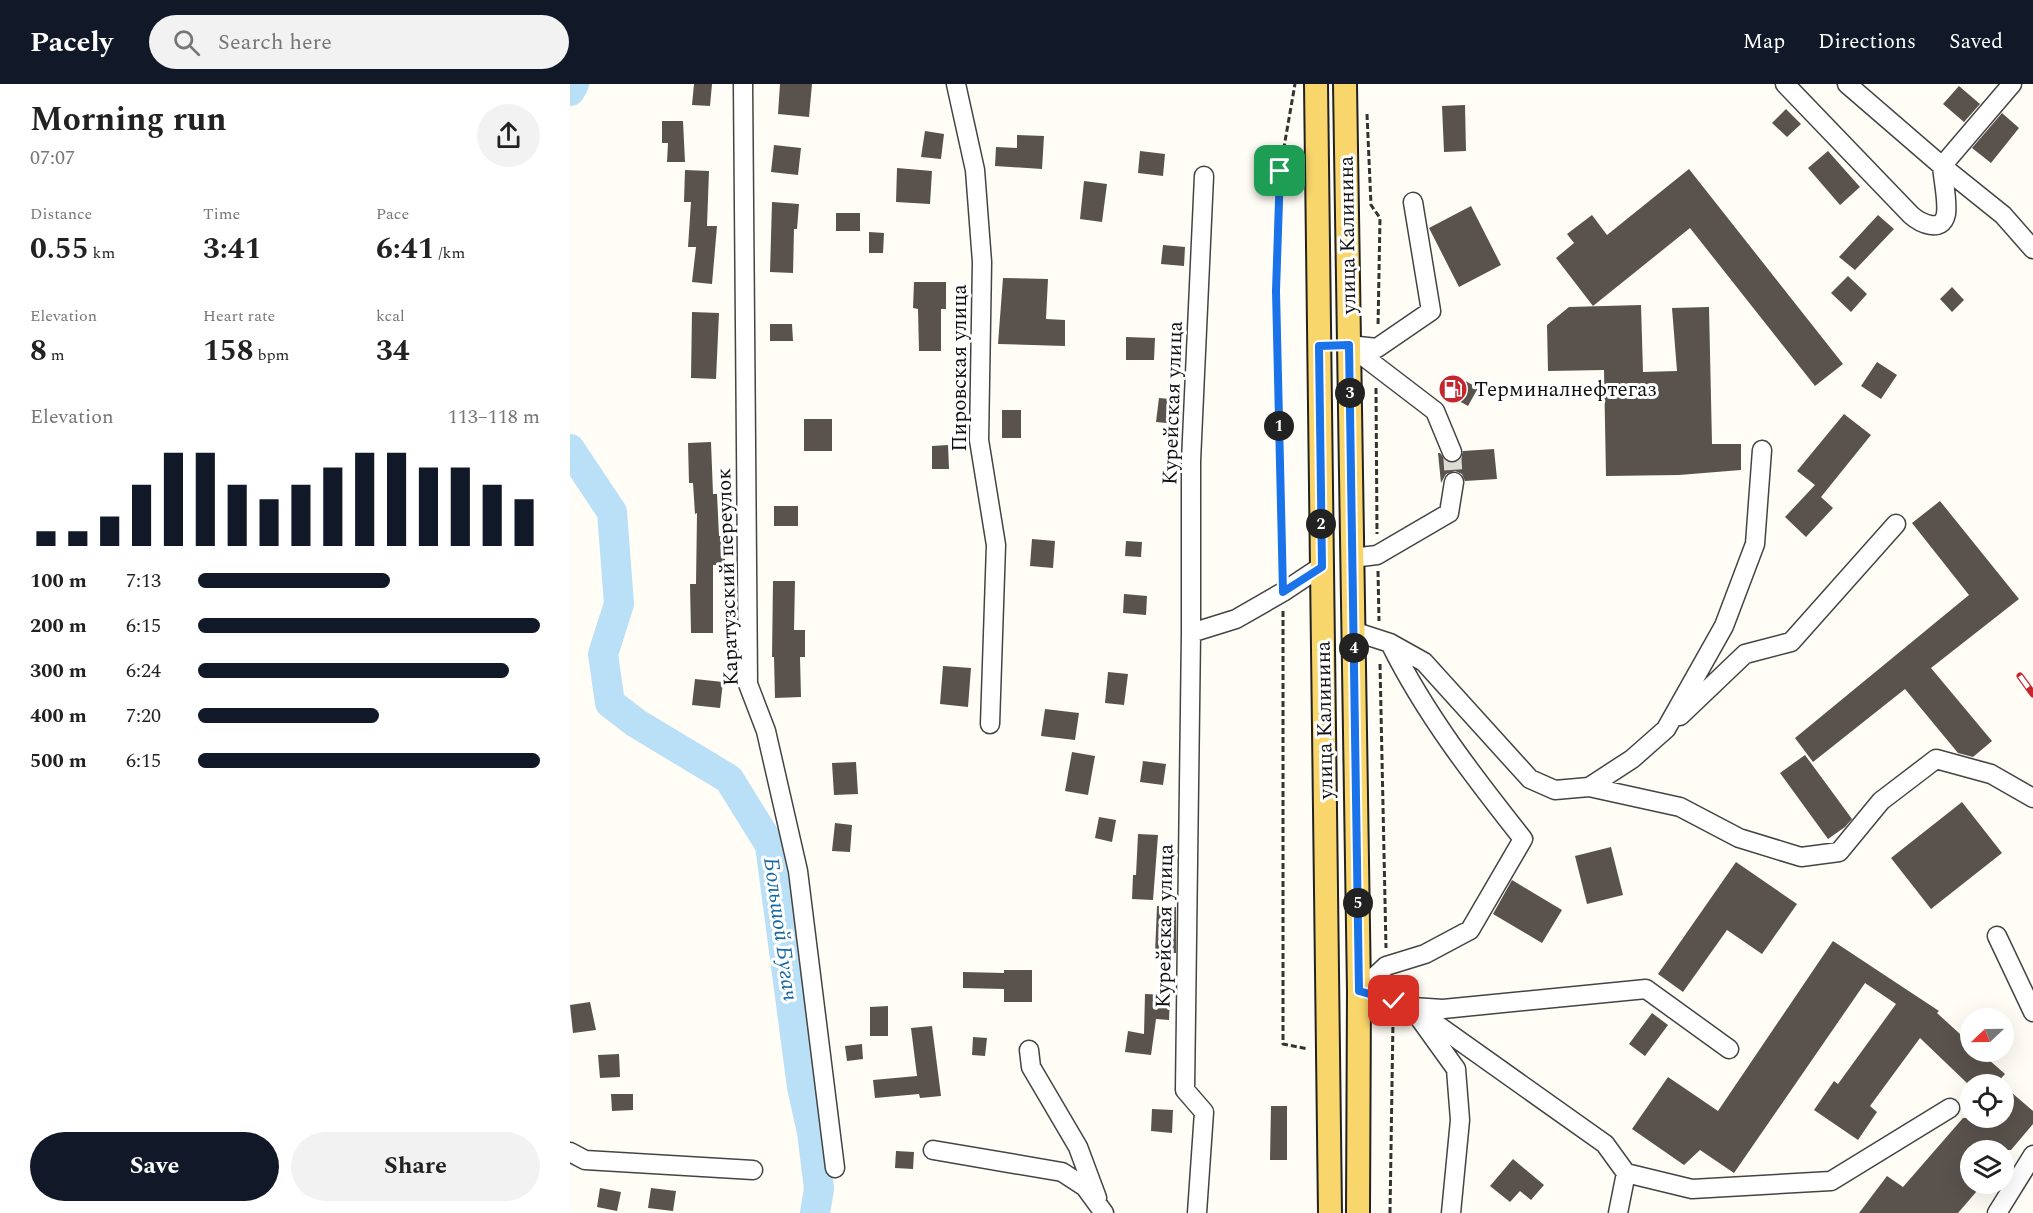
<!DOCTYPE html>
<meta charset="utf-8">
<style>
:root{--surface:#fff;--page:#f2f2f2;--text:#222;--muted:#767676;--accent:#111827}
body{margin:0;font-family:Spectral,serif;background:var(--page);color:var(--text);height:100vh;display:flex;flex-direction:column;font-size:22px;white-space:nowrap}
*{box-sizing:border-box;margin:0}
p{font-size:20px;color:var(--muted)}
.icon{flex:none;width:33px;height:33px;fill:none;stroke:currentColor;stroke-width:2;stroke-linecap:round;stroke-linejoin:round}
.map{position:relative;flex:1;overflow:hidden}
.details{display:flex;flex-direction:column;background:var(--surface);width:570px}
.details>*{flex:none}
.needle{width:39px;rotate:248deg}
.buttons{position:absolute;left:1390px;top:924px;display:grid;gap:12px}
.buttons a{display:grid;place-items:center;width:54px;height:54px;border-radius:50%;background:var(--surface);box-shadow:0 6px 24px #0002;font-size:30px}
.pin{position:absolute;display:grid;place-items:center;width:51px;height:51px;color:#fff;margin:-26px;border-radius:12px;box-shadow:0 3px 9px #0006}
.km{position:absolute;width:30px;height:30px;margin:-15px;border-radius:50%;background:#222;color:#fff;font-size:16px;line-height:30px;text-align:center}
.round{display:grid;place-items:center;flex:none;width:63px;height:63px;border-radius:32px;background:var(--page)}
.summary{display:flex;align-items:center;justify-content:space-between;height:102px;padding:0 30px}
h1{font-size:33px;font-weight:700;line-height:45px}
.stats{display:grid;grid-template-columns:repeat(3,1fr);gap:9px;height:102px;padding:6px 30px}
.stats div{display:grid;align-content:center}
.stats b{font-size:30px;font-weight:700}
.stats small{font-size:16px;font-weight:400}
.stats p{font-size:16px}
.chart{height:168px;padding:12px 30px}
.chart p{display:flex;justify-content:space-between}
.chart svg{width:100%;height:108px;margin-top:6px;stroke:var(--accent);stroke-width:6}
.button{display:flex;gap:12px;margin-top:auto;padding:12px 30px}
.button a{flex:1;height:69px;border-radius:36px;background:var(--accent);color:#fff;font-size:24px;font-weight:700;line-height:69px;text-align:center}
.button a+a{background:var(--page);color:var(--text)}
ul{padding:0 30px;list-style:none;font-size:20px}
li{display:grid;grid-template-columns:96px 72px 1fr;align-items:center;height:45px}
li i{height:15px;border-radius:8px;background:var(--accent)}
header{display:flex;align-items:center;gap:36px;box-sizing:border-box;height:84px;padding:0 30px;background:var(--accent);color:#fff}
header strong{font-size:28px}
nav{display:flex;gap:33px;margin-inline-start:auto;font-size:21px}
.search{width:420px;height:54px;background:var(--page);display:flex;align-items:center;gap:15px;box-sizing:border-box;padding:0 21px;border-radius:33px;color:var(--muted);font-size:22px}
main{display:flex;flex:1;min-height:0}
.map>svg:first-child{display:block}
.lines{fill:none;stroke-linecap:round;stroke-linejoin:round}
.river{stroke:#b9e0f7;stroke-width:30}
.building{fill:#5a524d}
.minor-tunnel{stroke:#dbdad3;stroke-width:18;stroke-dasharray:18 9;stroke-linecap:butt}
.minor-casing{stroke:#444;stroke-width:21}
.major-casing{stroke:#222;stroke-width:26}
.path{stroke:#333;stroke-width:3;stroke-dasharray:6 3;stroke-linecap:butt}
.minor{stroke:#fff;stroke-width:18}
.major{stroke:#f9d66b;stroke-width:22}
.rail-casing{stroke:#c4262e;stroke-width:7}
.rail{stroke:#fff;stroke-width:4.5;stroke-dasharray:14;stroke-linecap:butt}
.route-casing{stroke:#fff;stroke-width:12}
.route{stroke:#1a73e8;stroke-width:8}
.labels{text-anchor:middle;stroke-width:6;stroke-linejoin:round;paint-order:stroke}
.street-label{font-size:21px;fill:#111;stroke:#fff}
.poi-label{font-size:21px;fill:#111;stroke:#fff;text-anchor:start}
.water-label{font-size:22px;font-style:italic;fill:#1768a6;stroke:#fff}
</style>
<header>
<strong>Pacely</strong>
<div class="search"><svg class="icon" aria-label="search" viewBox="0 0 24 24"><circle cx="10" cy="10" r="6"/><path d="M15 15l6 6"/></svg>Search here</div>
<nav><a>Map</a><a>Directions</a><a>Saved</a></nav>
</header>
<main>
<section class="details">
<div class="summary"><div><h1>Morning run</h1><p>07:07</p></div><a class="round"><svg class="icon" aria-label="share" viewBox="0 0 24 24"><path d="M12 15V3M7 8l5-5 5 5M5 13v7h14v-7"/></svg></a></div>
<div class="stats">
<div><p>Distance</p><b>0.55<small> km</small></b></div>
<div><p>Time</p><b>3:41</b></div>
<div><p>Pace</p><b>6:41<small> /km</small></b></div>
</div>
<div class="stats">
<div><p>Elevation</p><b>8<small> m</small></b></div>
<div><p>Heart rate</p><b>158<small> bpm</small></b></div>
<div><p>kcal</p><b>34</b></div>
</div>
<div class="chart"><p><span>Elevation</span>113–118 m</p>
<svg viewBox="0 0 160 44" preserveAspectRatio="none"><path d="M5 44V38M15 44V38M25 44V32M35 44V19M45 44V6M55 44V6M65 44V19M75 44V25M85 44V19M95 44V12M105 44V6M115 44V6M125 44V12M135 44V12M145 44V19M155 44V25"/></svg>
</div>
<ul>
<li><b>100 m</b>7:13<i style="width:56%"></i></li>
<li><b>200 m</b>6:15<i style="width:100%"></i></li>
<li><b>300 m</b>6:24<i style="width:91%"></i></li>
<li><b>400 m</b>7:20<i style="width:53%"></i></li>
<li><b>500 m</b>6:15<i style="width:100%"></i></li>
</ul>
<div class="button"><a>Save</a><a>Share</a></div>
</section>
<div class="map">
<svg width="1463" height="1129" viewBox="0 0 1463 1129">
<rect width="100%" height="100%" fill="#fffdf5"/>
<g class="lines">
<!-- river -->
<path class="river" d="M0,7L4,0
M0,365L42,428L49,520L33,570L40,619L66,639L159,695L200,761L232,1003L242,1048L249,1105L245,1129"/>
</g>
<!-- building -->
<path class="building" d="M124,0H142L140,22L122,21Z
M210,0H242L239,33L208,30Z
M1389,2L1410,20L1394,38L1373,20Z
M895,21L896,67L874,68L872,22Z
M1216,25L1231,40L1217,53L1202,39Z
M1432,29L1449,44L1421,79L1402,64Z
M92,37H113L115,78H97L98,59H92Z
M355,47L374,50L371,75L351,73Z
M447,51L474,52L472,85L425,82L426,63L447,64Z
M204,61L231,64L228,91L201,88Z
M570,67L595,70L593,92L568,89Z
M1258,67L1290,103L1270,121L1238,84Z
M327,84L362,87L360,120L326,118Z
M1119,85L1273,280L1245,302L1120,144L1023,222L986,174L1004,159L997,150L1022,131L1037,151Z
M115,86L139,87L137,142H147L142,200L122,198L126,163H118L121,118H114Z
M514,97L537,100L532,138L510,135Z
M202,118L229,120L227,145H224L223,189L200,188Z
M901,122L931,181L889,203L859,144Z
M266,129H290V147H266Z
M1308,131L1324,145L1285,186L1269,173Z
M299,148L314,149L313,169H299Z
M593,161L615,163L614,182L591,180Z
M1278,192L1297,210L1281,228L1261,209Z
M433,194L478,195L476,235L495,236V262L428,260Z
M344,198H376V225H371V267H349L348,225L343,224Z
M1382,203L1394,216L1382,228L1370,215Z
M1071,221L1073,288L1107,287L1102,224L1139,223L1142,360H1171V386L1109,391L1036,392L1034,286L978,287L977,241L999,223Z
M122,228L149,229L146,295L121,294Z
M200,240H222L223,257H200Z
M556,253L585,254L584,276H556Z
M1307,278L1327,291L1311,315L1291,302Z
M883,290L908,304L898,322L873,308Z
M589,314L610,316L607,340L586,338Z
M432,326H451V354H432Z
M1274,330L1301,351L1251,413L1263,424L1236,453L1215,433L1245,401L1227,387Z
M234,335H262V367H234Z
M141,358L143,410H147L149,452H155V481H143V549H121L120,500H126L127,429L125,430L123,399H119L118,359Z
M378,361L379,385H362V362Z
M924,365L927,395L895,397L892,390L885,387L876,390L871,399L868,369H870L876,377L881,379L891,375L893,367Z
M1370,417L1449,515L1361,584L1422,657L1403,673L1388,669L1335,605L1243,678L1225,654L1399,511L1342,439Z
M204,422H228V442H204Z
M462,455L485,457L483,484L460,482Z
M556,457L572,458L571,473L555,472Z
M203,497H225L224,546H235V573H230L231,613L205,614L204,573H202Z
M554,510L577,512L576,531L553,529Z
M373,582L401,584L398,623L370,620Z
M538,588L558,590L554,621L535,619Z
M125,595L153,598L150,624L122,621Z
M475,625L509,629L505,656L471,652Z
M502,668L525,672L518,711L495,707Z
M1235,671L1282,735L1275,743L1258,755L1210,689Z
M573,677L596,680L593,701L570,698Z
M286,678L288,710L264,711L262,679Z
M1392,718L1432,769L1361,825L1321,774Z
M529,733L546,736L542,758L525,754Z
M265,739L282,741L280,768L262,767Z
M568,750L588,751L583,816L562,815L563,791H566Z
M1041,763L1053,811L1017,820L1005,772Z
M1166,778L1227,820L1192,870L1157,846L1113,908L1088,890Z
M942,796L992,826L972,859L923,830Z
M587,822L606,823V869H585Z
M1263,857L1369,927L1367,929L1401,960V968H1410L1435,990L1426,1000H1398L1350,954L1300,1022L1307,1028L1288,1056L1244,1026L1264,997L1268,1000L1326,920L1295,899L1164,1089L1130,1066L1114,1081L1062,1045L1098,993L1148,1027Z
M434,886H462V918H434V905L393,904V888L434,889Z
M575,910L600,911L599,936L586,935L581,971L555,968L558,947L574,950Z
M20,918L26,946L3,949L0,921Z
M318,922V952H300V923Z
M1082,929L1098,941L1075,972L1059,960Z
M362,942L371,1012L350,1014L349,1010L305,1014L303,996L347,992L341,944Z
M403,953L417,954L415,972L402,971Z
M292,960L293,975L277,977L275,962Z
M49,970L50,993L30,994L28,971Z
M1434,1002L1463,1027V1040L1441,1066H1401V1100H1413L1388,1129H1289L1317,1092L1333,1103L1393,1034H1434Z
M41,1010H63V1026L42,1027Z
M701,1022H717V1076H700Z
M582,1025L603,1026L602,1049L581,1047Z
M326,1067L344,1068L343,1085L325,1084Z
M943,1075L974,1101L961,1116L950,1107L940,1118L920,1102Z
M30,1104L51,1108L47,1127L27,1123Z
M81,1104L106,1107L103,1127L78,1124Z"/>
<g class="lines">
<!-- minor-tunnel -->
<path class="minor-tunnel" d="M882,368L884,398"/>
<!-- minor casing -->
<g class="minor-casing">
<path id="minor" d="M173,0L178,600L196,647L228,787L265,1084
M386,0L405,86L412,178L409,356L426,461L420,640
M1215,0L1341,131C1350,139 1372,150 1376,130C1378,117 1373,95 1372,82L1442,0
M1277,0L1372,82L1433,131L1463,165
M779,261L807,264L861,227L843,118
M780,262L865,327L882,368
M782,474L807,471L879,429L884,398
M783,547L820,559L854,578L960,695L985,706L1019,703L1062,675L1096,645L1154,542L1185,460L1192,366
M621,549L666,535L713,508L752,482
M1110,632L1175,570L1221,558L1326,440
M1019,703L1110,723L1169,754L1231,773L1269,768L1311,717L1366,675L1421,690L1463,714
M1427,852L1463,928
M789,907L816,882L855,870L900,846L953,755C904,693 855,630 820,559
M789,907L842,923L1035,1060L1056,1089L1048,1129
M842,923L873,925L1076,905L1159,965
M850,935L886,985L890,1036L881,1129
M459,966L461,983L508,1063L527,1114
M363,1066L492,1088L515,1103L534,1129
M0,1068L15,1076L183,1086
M1056,1089L1122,1105L1261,1097L1380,1024
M627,1129L634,1028L615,1006L621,549V377L634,92
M1427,1129L1463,1071"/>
</g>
<!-- major casing -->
<g class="major-casing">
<path id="major" d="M746,0L760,1129
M775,0L789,907L788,1129"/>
</g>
<!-- path -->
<path class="path" d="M797,30L801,121L810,134L808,243
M806,304L807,450
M808,487L809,537
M713,488L707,207L710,86L725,0
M713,527V960L738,965
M810,580L816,864
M820,1129L823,936"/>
<!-- minor -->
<use href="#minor" class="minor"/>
<!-- major -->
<use href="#major" class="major"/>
<!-- rail casing -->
<g class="rail-casing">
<path id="rail" d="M1450,592L1463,610"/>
</g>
<!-- rail -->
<use href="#rail" class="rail"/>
</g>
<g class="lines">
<!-- route casing -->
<g class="route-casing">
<path id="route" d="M710,87L706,207L713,508L752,483L749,262L779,261L789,907L824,917"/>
</g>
<!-- route -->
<use href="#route" class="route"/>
</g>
<!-- icons -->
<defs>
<g id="fuel-disc" transform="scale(1.5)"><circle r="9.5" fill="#c4262e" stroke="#fff"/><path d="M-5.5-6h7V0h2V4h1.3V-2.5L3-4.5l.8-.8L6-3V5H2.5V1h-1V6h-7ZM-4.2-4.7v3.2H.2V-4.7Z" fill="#fff"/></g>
</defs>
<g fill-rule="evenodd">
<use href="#fuel-disc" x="883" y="305"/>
</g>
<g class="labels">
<!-- street labels -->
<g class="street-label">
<text transform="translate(777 151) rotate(-91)" y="7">улица Калинина</text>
<text transform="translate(389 284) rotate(-90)" y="7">Пировская улица</text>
<text transform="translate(602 319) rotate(-88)" y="7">Курейская улица</text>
<text transform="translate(157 493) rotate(-92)" y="7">Каратузский переулок</text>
<text transform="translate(754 636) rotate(-91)" y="7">улица Калинина</text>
<text transform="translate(594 842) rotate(-89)" y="7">Курейская улица</text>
</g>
<!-- poi labels -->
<g class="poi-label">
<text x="904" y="312">Терминалнефтегаз</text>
</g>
<!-- water labels -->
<g class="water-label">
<text transform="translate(212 845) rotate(82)" y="8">Большой Бугач</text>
</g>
</g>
</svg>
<div class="buttons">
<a><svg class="needle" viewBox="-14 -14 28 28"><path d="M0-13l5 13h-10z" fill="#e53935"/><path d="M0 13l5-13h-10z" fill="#767676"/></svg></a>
<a><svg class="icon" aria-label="locate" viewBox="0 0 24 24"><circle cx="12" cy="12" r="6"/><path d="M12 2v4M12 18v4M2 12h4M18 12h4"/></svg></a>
<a><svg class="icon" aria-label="layers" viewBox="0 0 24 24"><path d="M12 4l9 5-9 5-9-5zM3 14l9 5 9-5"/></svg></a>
</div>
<div class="pin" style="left:710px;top:87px;background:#1e9e55"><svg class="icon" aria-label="arrive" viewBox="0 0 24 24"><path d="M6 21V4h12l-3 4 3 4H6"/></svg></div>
<div class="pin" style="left:824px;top:917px;background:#d93025"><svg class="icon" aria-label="check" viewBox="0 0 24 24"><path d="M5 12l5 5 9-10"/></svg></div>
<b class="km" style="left:709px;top:342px">1</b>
<b class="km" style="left:751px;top:440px">2</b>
<b class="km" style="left:780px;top:309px">3</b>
<b class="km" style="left:784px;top:564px">4</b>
<b class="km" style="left:788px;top:819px">5</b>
</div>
</main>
